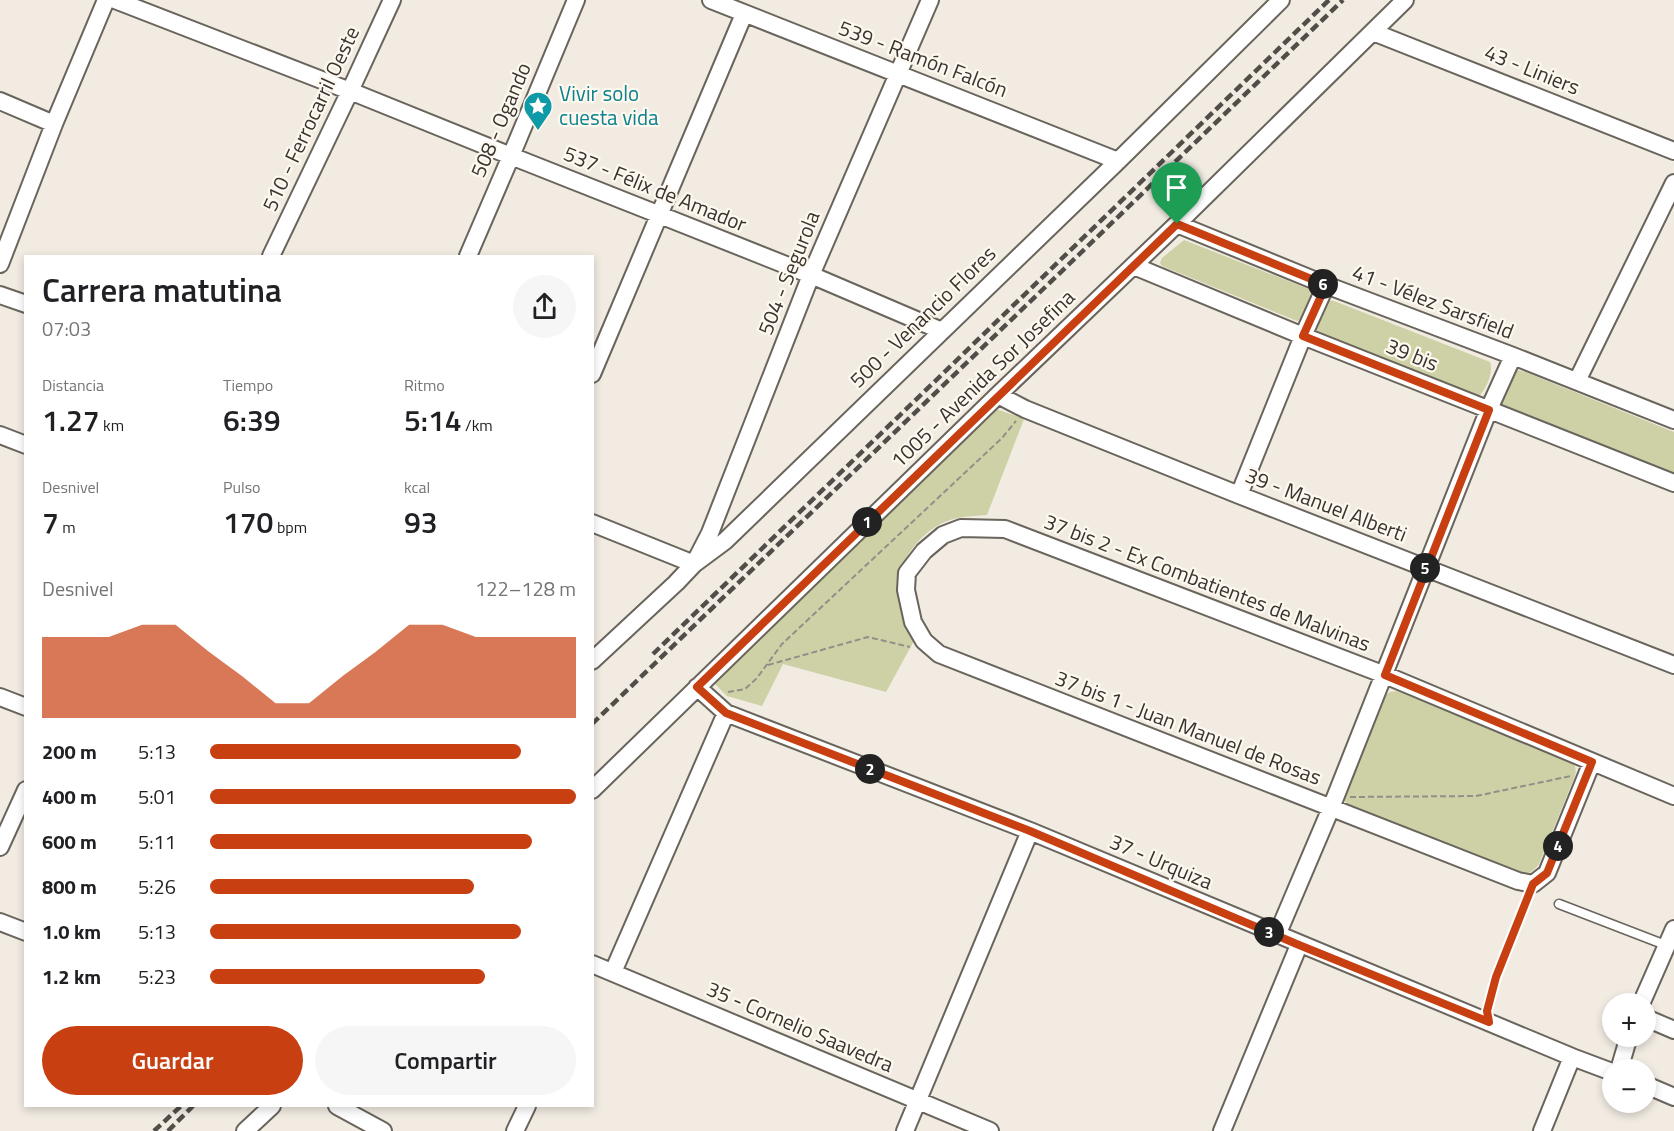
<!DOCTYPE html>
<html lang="es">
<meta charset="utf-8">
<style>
:root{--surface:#fff;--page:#f6f6f6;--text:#202124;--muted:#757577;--accent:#c84011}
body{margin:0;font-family:"Titillium Web",sans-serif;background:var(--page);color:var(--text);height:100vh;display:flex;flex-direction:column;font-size:22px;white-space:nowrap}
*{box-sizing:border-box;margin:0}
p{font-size:20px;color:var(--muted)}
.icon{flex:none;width:33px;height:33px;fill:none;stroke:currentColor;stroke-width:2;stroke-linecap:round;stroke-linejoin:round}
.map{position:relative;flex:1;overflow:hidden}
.side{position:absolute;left:24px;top:255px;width:570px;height:852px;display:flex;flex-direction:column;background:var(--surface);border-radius:0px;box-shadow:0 3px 9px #0003}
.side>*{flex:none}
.controls{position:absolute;left:1602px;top:993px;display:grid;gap:12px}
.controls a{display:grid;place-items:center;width:54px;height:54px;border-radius:50%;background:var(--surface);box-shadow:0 3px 9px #0003;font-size:30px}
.pin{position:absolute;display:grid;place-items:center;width:51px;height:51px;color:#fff;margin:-62px -26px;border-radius:50% 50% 50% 0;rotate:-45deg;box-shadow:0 0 6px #0007}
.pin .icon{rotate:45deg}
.km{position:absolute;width:30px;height:30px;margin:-15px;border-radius:50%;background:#222;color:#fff;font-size:16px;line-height:30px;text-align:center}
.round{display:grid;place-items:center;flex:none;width:63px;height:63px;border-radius:32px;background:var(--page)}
.overview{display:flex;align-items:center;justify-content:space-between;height:102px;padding:0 18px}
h1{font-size:33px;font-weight:600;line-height:45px}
.metrics{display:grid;grid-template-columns:repeat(3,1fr);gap:9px;height:102px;padding:6px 18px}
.metrics div{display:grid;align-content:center}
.metrics b{font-size:30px;font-weight:600}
.metrics small{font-size:16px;font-weight:400}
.metrics p{font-size:16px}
.chart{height:168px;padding:12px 18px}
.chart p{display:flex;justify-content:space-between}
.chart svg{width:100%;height:108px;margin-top:6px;fill:var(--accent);opacity:.7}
.button{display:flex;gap:12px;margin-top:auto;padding:12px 18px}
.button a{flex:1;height:69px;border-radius:36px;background:var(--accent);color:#fff;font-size:24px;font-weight:600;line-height:69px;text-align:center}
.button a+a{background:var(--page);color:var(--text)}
ul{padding:0 18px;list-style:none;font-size:20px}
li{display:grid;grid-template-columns:96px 72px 1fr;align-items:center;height:45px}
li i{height:15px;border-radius:8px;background:var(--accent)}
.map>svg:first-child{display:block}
.green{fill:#ced1a6}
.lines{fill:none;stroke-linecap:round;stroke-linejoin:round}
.service-casing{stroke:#69645c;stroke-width:11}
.minor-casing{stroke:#69645c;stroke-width:20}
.path{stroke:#938f88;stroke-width:2;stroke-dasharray:6 3;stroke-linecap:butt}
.service{stroke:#fff;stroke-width:8}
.minor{stroke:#fff;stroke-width:16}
.rail{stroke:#514e4a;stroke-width:4.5;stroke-dasharray:9 4.5;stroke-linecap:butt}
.route-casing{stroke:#fff;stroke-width:12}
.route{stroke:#c84011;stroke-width:8}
.labels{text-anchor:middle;stroke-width:4.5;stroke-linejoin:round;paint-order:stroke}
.street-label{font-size:21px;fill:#373531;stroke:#fef8ef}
.culture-label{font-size:21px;fill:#0d838f;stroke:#fef8ef;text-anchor:start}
</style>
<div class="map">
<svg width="1674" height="1131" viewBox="0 0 1674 1131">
<rect width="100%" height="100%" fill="#f1ebe2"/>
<!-- green -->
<path class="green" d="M1184,240L1311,290L1314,294L1304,319L1297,321L1162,266L1160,263L1162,258Z
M1328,300L1334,301L1490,362C1494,372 1486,390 1478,397L1315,336L1313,329Z
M1518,370L1525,372L1674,432V477L1505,409L1500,405L1499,401L1513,372Z
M993,408L1024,419L987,515C975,516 961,516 950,520C920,530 895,564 898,595C899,611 907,626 915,639L886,692L783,664L762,706L727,696L713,682Z
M1397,691L1567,759C1575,763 1577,767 1575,776L1539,864C1534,870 1530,874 1521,875L1349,806L1344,800L1345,793L1384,696L1390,692Z"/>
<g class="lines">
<!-- service casing -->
<g class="service-casing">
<path id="service" d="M1559,904L1668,946"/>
</g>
<!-- minor casing -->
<g class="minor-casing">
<path id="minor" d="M115,0L350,91L511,156L660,215L811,275L942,331
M711,0L1118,161
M1373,32L1674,151
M0,101L54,124
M1177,224L1326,285L1513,356L1674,420
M271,256L350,91L392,0
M468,256L511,156L576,0
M0,264L54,124L106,0
M1134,266L1303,336L1674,483
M0,295L26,304
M592,374L744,14
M1577,381L1674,183
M998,395L1025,409L1239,495L1674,665
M0,435L26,445
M1239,495L1303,336L1326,285
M592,523L694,564L710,533L811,275L930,0
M592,661L676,583L694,564L725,541L1118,161L1281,0
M697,687L726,713L1030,831L1572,1057L1612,1072
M0,697L26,707
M1592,762L1547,873L1533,884L1518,881L939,654L924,641L913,622L906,590L907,573L924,551L943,535L961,528L1005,529L1385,675L1674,796
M592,790L998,395L1177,224L1405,0
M0,847L26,790
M0,922L26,932
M1277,935L1331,808L1489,409L1513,356
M592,964L990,1131
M613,972L726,713
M1641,1004L1674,929
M1646,1018L1674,1030
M1619,1070L1629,1036
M1646,1085L1674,1097
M337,1106L383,1131
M245,1131L272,1106
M515,1131L527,1106
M905,1131L1030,831
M1222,1131L1299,945
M1542,1131L1572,1057"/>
</g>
<!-- path -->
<path class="path" d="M768,665L868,637L910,647
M728,692L745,689L757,678L782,644L1002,438L1016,421
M1350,797L1476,796L1571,776
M1489,1005L1496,977L1528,898"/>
<!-- service -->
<use href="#service" class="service"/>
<!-- minor -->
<use href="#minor" class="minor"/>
<!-- rail -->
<path class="rail" d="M653,654L1329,0
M592,724L1343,0
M154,1131L181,1106
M168,1131L193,1106"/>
</g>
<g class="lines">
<!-- route casing -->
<g class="route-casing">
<path id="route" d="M1177,224L1326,285L1303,336L1489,410L1385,675L1592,762L1547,873L1533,884L1496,977L1487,1011L1489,1022L1299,945L1030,831L726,713L697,687Z"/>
</g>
<!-- route -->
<use href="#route" class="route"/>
</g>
<!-- icons -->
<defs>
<g id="sight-pin" transform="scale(1.5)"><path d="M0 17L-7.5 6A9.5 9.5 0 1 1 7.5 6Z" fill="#0f9aa8" stroke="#fef8ef"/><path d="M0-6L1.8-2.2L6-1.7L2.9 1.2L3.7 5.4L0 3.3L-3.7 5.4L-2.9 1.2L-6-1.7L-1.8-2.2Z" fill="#fff"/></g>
</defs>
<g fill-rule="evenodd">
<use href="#sight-pin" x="538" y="106"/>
</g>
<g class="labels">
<!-- street labels -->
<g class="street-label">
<text transform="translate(923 59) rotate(21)" y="7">539 - Ramón Falcón</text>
<text transform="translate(1532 70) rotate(22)" y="7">43 - Liniers</text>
<text transform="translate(311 119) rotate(-65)" y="7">510 - Ferrocarril Oeste</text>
<text transform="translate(501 120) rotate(-67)" y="7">508 - Ogando</text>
<text transform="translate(655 189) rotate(22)" y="7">537 - Félix de Amador</text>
<text transform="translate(789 273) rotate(-68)" y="7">504 - Segurola</text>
<text transform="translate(1433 302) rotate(21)" y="7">41 - Vélez Sarsfield</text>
<text transform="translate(923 317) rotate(-44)" y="7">500 - Venancio Flores</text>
<text transform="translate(1412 355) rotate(22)" y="7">39 bis</text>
<text transform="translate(983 379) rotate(-44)" y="7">1005 - Avenida Sor Josefina</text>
<text transform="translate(1326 505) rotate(21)" y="7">39 - Manuel Alberti</text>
<text transform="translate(1207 583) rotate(21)" y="7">37 bis 2 - Ex Combatientes de Malvinas</text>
<text transform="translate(1188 728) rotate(21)" y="7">37 bis 1 - Juan Manuel de Rosas</text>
<text transform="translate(1161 862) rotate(23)" y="7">37 - Urquiza</text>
<text transform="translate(800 1027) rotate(23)" y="7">35 - Cornelio Saavedra</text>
</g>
<!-- culture labels -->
<g class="culture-label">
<text x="559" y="101">Vivir solo<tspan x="559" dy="24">cuesta vida</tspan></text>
</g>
</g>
</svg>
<div class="controls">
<a>+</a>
<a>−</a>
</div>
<div class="pin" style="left:1177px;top:224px;background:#1e9e55"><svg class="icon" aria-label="arrive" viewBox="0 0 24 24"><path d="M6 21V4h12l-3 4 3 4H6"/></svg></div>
<b class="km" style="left:867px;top:522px">1</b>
<b class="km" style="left:870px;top:769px">2</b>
<b class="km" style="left:1269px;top:932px">3</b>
<b class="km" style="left:1558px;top:846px">4</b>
<b class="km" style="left:1425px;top:568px">5</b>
<b class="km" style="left:1323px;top:284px">6</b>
<section class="side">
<div class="overview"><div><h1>Carrera matutina</h1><p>07:03</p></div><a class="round"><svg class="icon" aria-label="share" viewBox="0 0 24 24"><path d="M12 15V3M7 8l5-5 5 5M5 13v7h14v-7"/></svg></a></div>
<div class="metrics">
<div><p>Distancia</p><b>1.27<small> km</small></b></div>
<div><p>Tiempo</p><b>6:39</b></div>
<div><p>Ritmo</p><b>5:14<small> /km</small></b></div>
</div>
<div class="metrics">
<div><p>Desnivel</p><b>7<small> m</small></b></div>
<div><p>Pulso</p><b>170<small> bpm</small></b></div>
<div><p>kcal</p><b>93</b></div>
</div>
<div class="chart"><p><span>Desnivel</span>122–128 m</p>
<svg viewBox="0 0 160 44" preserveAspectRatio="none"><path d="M0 44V11L10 11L20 11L30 6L40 6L50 17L60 27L70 38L80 38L90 27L100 17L110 6L120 6L130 11L140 11L150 11L160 11V44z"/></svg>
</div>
<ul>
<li><b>200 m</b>5:13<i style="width:85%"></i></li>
<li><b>400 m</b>5:01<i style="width:100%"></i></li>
<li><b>600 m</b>5:11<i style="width:88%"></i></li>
<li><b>800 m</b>5:26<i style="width:72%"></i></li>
<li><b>1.0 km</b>5:13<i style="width:85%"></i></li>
<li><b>1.2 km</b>5:23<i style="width:75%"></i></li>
</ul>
<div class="button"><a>Guardar</a><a>Compartir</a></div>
</section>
</div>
